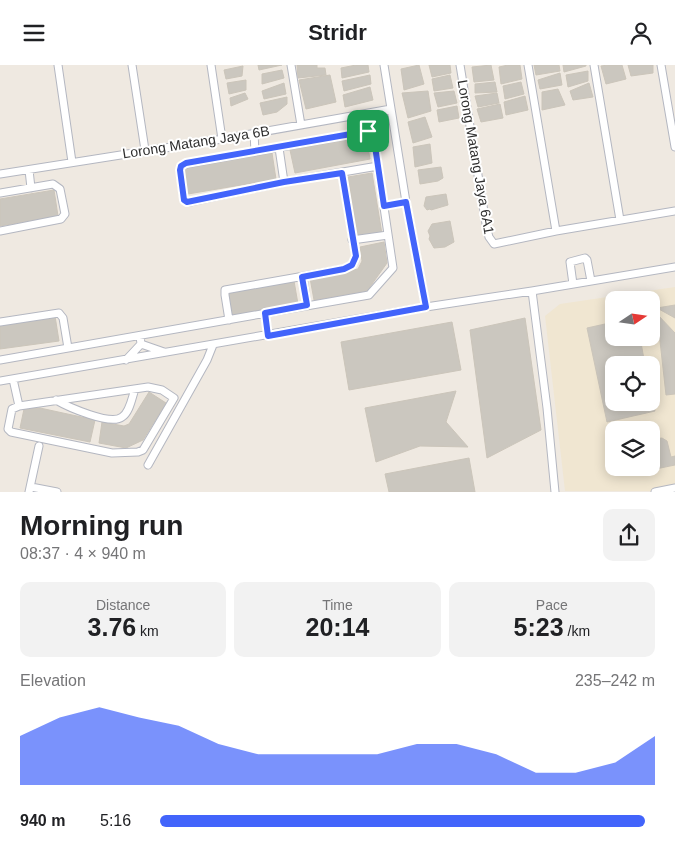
<!DOCTYPE html>
<meta charset="utf-8">
<style>
:root{--surface:#fff;--page:#f2f2f2;--text:#202124;--muted:#757577;--accent:#4264fb}
body{margin:0;font-family:Helvetica,sans-serif;background:var(--page);color:var(--text);height:100vh;display:flex;flex-direction:column;font-size:19px;white-space:nowrap}
*{box-sizing:border-box;margin:0}
p{font-size:16px;color:var(--muted)}
.icon{flex:none;width:28px;height:28px;fill:none;stroke:currentColor;stroke-width:2;stroke-linecap:round;stroke-linejoin:round}
.map{position:relative;height:427px;overflow:hidden}
.details{display:flex;flex-direction:column;background:var(--surface);flex:1}
.details>*{flex:none}
.needle{width:32px;rotate:77deg}
.controls{position:absolute;left:605px;top:226px;display:grid;gap:10px}
.controls a{display:grid;place-items:center;width:55px;height:55px;border-radius:10px;background:var(--surface);box-shadow:0 2px 12px #0003;font-size:25px}
.pin{position:absolute;display:grid;place-items:center;width:42px;height:42px;color:#fff;margin:-21px;border-radius:10px;box-shadow:0 2px 8px #0006}
.round{display:grid;place-items:center;flex:none;width:52px;height:52px;border-radius:10px;background:var(--page)}
.overview{display:flex;align-items:center;justify-content:space-between;height:85px;padding:0 20px}
h1{font-size:28px;font-weight:600;line-height:38px}
.stats{display:grid;grid-template-columns:repeat(3,1fr);gap:8px;height:85px;padding:5px 20px}
.stats div{display:grid;align-content:center;border-radius:10px;background:var(--page);text-align:center}
.stats b{font-size:25px;font-weight:600}
.stats small{font-size:14px;font-weight:400}
.stats p{font-size:14px}
.chart{height:140px;padding:10px 20px}
.chart p{display:flex;justify-content:space-between}
.chart svg{width:100%;height:90px;margin-top:5px;fill:var(--accent);opacity:.7}
ul{padding:0 20px;list-style:none;font-size:16px}
li{display:grid;grid-template-columns:80px 60px 1fr;align-items:center;height:38px}
li i{height:12px;border-radius:6px;background:var(--accent)}
header{display:flex;justify-content:space-between;align-items:center;height:65px;padding:0 20px;background:var(--surface);font-size:22px;font-weight:600}
.map>svg:first-child{display:block}
.education{fill:#f0e6d1;fill-rule:evenodd}
.building{fill:#cbc7bf;stroke:#cbc5ba}
.lines{fill:none;stroke-linecap:round;stroke-linejoin:round}
.minor-casing{stroke:#b4b7c1;stroke-width:9}
.minor{stroke:#fff;stroke-width:7}
.route-casing{stroke:#fff;stroke-width:10}
.route{stroke:#4264fb;stroke-width:6}
.labels{text-anchor:middle;stroke-width:4;stroke-linejoin:round;paint-order:stroke}
.street-label{font-size:14px;fill:#2e2e2e;stroke:#fff}
</style>
<header><svg class="icon" aria-label="menu" viewBox="0 0 24 24"><path d="M4 6h16M4 12h16M4 18h16"/></svg>Stridr<svg class="icon" aria-label="person" viewBox="0 0 24 24"><circle cx="12" cy="8" r="4"/><path d="M4 21q1-7 8-7t8 7"/></svg></header>
<div class="map">
<svg width="675" height="427" viewBox="0 0 675 427">
<rect width="100%" height="100%" fill="#efe9e1"/>
<!-- education -->
<path class="education" d="M675,222V426H565L545,251L560,239ZM614,235H651V272H614ZM614,300H651V338H614ZM614,365H651V402H614Z"/>
<!-- building -->
<path class="building" d="M258,0H282L259,5Z
M297,0H317V3H325L326,10L298,13Z
M356,0H368L369,7L342,13L341,3Z
M419,0L424,19L404,25L401,4Z
M429,0H450L451,8L432,12Z
M491,0L494,15L474,17L472,2Z
M508,0H520L522,14L501,19L499,2Z
M534,0H559L560,6L536,10Z
M563,0H586V1L564,7Z
M608,0H622L626,14L606,19L601,1Z
M628,0H653V8L631,11Z
M243,1L242,11L226,14L224,5Z
M282,5L284,13L262,19V9Z
M588,6V16L568,22L566,10Z
M560,8L562,20L540,24L538,15Z
M330,10L336,37L306,44L299,15Z
M370,10L371,19L344,26L342,16Z
M450,10L453,23L434,26L432,14Z
M246,15V25L229,29L227,18Z
M495,17L497,27L475,28V19Z
M521,17L524,29L505,34L503,21Z
M284,18L286,29L264,34L262,26Z
M589,18L593,32L573,35L570,26Z
M370,22L373,35L345,42L343,30Z
M558,24L565,40L542,45V27Z
M428,26L431,46L408,53L402,28Z
M454,26L457,38L438,42L434,28Z
M245,28L248,34L231,41L230,33Z
M497,28L499,38L478,42L475,31Z
M525,31L528,45L506,50L504,37Z
M287,32V39L277,47L263,50L260,38Z
M500,39L503,53L481,57L477,44Z
M457,41L459,53L439,57L437,45Z
M425,52L432,72L413,78L408,57Z
M366,71L370,94L295,108L290,85Z
M430,79L432,98L415,102L413,82Z
M272,88L276,114L188,129L184,103Z
M441,102L443,113L438,116L420,119L418,105Z
M372,108L382,169L358,173L348,112Z
M54,125L58,151L0,161V134Z
M446,129L448,140L431,145L430,144L427,145L424,141L426,132Z
M450,156L454,177L445,182L434,183L429,174L430,171L428,166L432,159Z
M384,177L387,198L367,226L314,235L310,213L358,204L362,196L360,182Z
M294,216L298,239L231,250L227,227Z
M675,240V253L657,243Z
M657,249L675,268V329L666,330Z
M55,251L59,276L0,284V259Z
M525,253L541,365L487,393L470,265Z
M452,257L461,305L349,325L341,277Z
M614,257V272H640L645,300H614V338H651V327L655,346L607,357L587,263Z
M456,326L446,357L468,382L420,381L376,397L365,343Z
M149,327L166,338L143,375L126,383L99,378L102,357L124,361L129,359Z
M40,343L95,355L90,377L20,363L24,344Z
M662,373L667,376L671,392L675,391V400L646,406L645,402H651V395L653,394L651,380L655,374Z
M469,393L475,427H389L385,409Z"/>
<g class="lines">
<!-- minor casing -->
<g class="minor-casing">
<path id="minor" d="M58,0L72,97
M132,0L145,85
M211,0L222,74
M291,0L301,60
M384,0L406,137L426,242
M460,0L487,165L489,172L494,179L556,166L675,146
M528,0L556,166
M594,0L620,155
M661,0L675,82
M254,68L255,87
M279,83L284,117
M29,105L31,123
M0,109L222,74L391,44
M0,128L53,119L60,124L65,149L61,154L0,166
M384,141L406,137
M352,175L388,170
M303,212L307,240
M573,219L570,197L585,193L587,195L591,216
M532,226L547,343L555,427
M265,247L268,271
M229,255L225,230V225L344,204L352,200L356,191L342,108
M0,257L59,248L63,253L68,283
M141,279L164,287
M0,295L369,230L393,203L373,68L371,66L186,99L181,101L180,105L184,135L190,137L284,117L378,101
M126,295L141,279L140,271
M13,314L19,341L148,322L162,325L174,333L143,385L138,387L112,388L11,367L8,364L12,344L19,341
M0,316L426,242L532,226L675,202
M56,335C68,342 111,361 122,352C130,347 132,332 135,324
M148,400L207,295L213,280
M31,422L57,427
M29,427L39,381
M655,427L675,423"/>
</g>
<!-- minor -->
<use href="#minor" class="minor"/>
</g>
<g class="lines">
<!-- route casing -->
<g class="route-casing">
<path id="route" d="M368,66L373,68L384,141L406,137L426,242L268,271L265,248L307,240L302,212L344,204L352,200L356,191L342,108L284,117L187,137L184,135L180,105L181,101L186,98Z"/>
</g>
<!-- route -->
<use href="#route" class="route"/>
</g>
<g class="labels">
<!-- street labels -->
<g class="street-label">
<text transform="translate(196 77) rotate(-9)" y="5">Lorong Matang Jaya 6B</text>
<text transform="translate(476 92) rotate(80)" y="5">Lorong Matang Jaya 6A1</text>
</g>
</g>
</svg>
<div class="controls">
<a><svg class="needle" viewBox="-14 -14 28 28"><path d="M0-13l5 13h-10z" fill="#e53935"/><path d="M0 13l5-13h-10z" fill="#757577"/></svg></a>
<a><svg class="icon" aria-label="locate" viewBox="0 0 24 24"><circle cx="12" cy="12" r="6"/><path d="M12 2v4M12 18v4M2 12h4M18 12h4"/></svg></a>
<a><svg class="icon" aria-label="layers" viewBox="0 0 24 24"><path d="M12 4l9 5-9 5-9-5zM3 14l9 5 9-5"/></svg></a>
</div>
<div class="pin" style="left:368px;top:66px;background:#1e9e55"><svg class="icon" aria-label="arrive" viewBox="0 0 24 24"><path d="M6 21V4h12l-3 4 3 4H6"/></svg></div>
</div>
<section class="details">
<div class="overview"><div><h1>Morning run</h1><p>08:37 · 4 × 940 m</p></div><a class="round"><svg class="icon" aria-label="share" viewBox="0 0 24 24"><path d="M12 15V3M7 8l5-5 5 5M5 13v7h14v-7"/></svg></a></div>
<div class="stats">
<div><p>Distance</p><b>3.76<small> km</small></b></div>
<div><p>Time</p><b>20:14</b></div>
<div><p>Pace</p><b>5:23<small> /km</small></b></div>
</div>
<div class="chart"><p><span>Elevation</span>235–242 m</p>
<svg viewBox="0 0 160 44" preserveAspectRatio="none"><path d="M0 44V20L10 11L20 6L30 11L40 15L50 24L60 29L70 29L80 29L90 29L100 24L110 24L120 29L130 38L140 38L150 33L160 20V44z"/></svg>
</div>
<ul>
<li><b>940 m</b>5:16<i style="width:98%"></i></li>
</ul>
</section>
